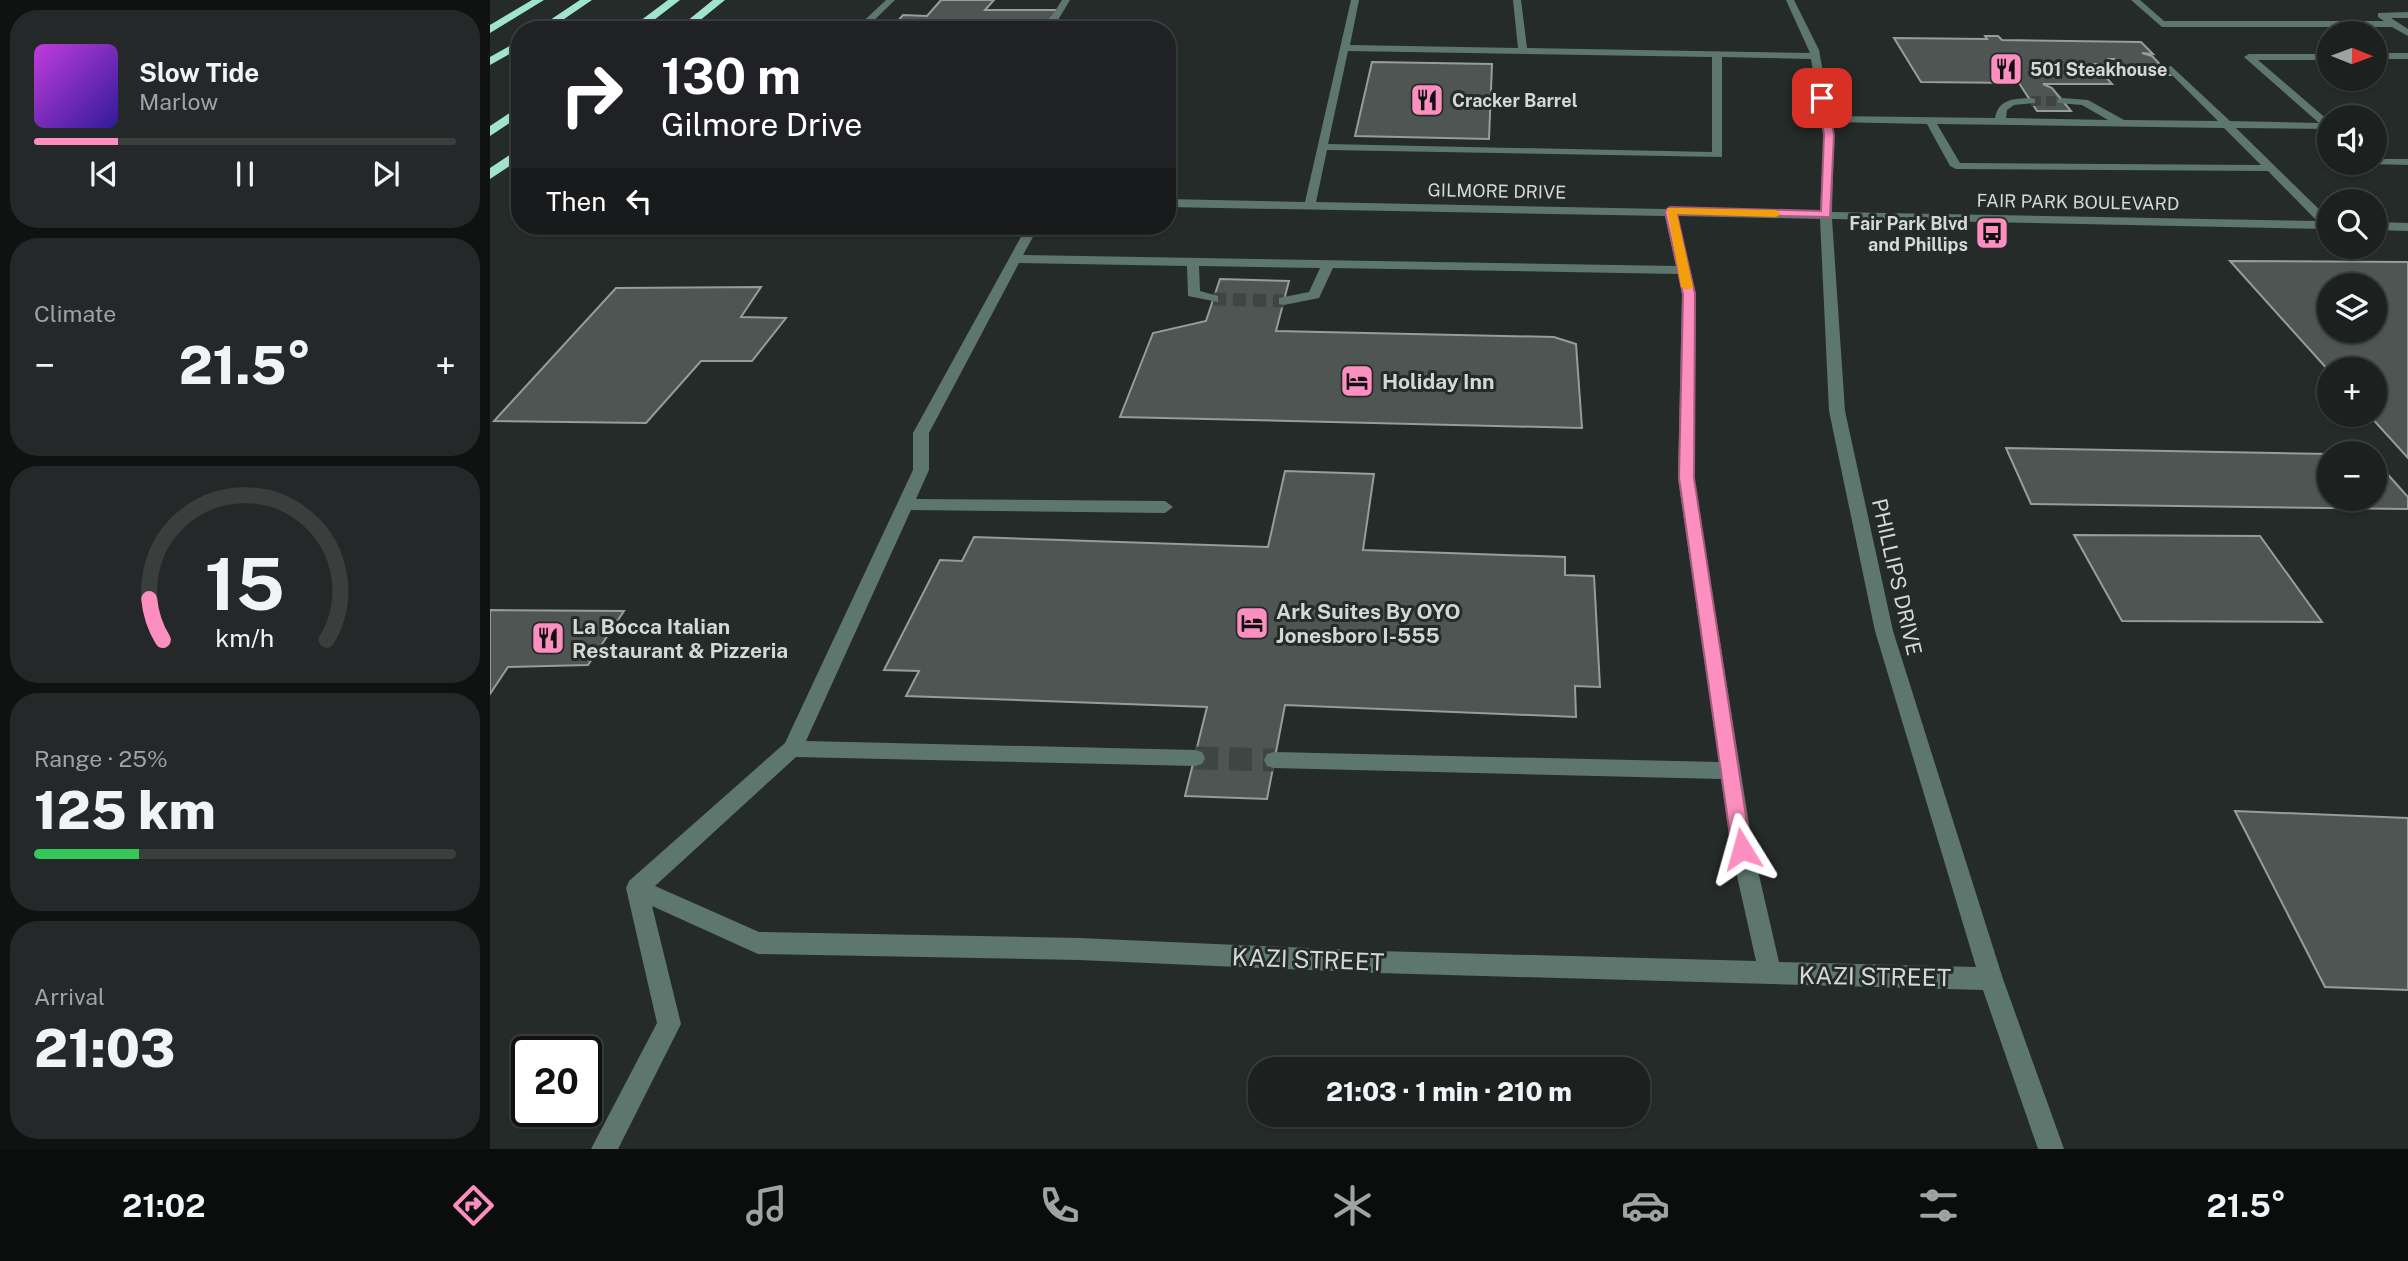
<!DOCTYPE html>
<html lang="en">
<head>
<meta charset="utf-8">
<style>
	:root { --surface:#1c201f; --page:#252828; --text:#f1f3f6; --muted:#a0a3a4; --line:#3a3e3d; --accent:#fd8ec0 }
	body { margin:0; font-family:"Public Sans",sans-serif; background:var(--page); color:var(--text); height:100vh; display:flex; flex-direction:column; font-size:26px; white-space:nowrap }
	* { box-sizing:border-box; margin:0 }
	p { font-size:23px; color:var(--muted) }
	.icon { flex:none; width:38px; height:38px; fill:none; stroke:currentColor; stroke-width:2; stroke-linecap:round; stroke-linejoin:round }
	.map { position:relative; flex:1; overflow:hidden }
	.sheet { display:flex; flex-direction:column; gap:10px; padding:10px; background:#0f1211; width:490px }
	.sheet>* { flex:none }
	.guide { position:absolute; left:21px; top:21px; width:665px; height:214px; border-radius:28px; box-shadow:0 2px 5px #0004,0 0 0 2px var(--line); background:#202124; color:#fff; overflow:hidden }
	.needle { width:46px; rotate:91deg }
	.fabs { position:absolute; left:1827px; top:21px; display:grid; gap:14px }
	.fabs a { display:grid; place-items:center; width:70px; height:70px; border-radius:50%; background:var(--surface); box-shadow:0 2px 5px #0004,0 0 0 2px var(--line); font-size:35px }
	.speed { position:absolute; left:21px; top:1036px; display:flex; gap:14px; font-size:35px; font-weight:700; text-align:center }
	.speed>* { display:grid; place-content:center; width:91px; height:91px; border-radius:50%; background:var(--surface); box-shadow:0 2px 5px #0004,0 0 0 2px var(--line); line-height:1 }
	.speed .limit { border:4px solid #111; border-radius:10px; background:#fff; color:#111 }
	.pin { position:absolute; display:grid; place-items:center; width:60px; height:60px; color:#fff; margin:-30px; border-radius:14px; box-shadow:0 4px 10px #0006 }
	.me { position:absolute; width:77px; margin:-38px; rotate:352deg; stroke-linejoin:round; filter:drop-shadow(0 0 5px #0008) }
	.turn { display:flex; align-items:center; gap:24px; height:147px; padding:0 35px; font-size:32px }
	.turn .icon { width:91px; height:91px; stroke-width:2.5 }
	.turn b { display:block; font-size:49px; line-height:60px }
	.then { display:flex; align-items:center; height:66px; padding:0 35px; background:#0003; gap:14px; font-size:26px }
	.big { font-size:52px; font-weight:800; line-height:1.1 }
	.sheet .tile { flex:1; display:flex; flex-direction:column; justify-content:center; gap:10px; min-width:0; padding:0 24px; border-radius:28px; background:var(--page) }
	.sheet .dial { align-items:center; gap:0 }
	.dial svg { height:182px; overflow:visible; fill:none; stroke:var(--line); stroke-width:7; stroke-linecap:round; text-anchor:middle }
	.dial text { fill:var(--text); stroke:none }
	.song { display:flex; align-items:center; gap:21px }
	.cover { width:84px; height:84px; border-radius:10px; background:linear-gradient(135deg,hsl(290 70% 55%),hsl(250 70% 35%)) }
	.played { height:7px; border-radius:4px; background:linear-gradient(90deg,var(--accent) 20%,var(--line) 20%) }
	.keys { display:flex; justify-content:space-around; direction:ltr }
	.heat { display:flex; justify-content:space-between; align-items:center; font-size:38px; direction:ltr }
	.charge { height:10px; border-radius:5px; background:linear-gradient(90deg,#34c759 25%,var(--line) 0) }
	.trip { position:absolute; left:758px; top:1057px; width:402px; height:70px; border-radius:28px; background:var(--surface); box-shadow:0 2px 5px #0004,0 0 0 2px var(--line); font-weight:800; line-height:70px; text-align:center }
	.tabs { display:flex; height:112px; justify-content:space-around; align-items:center; background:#0b0d0c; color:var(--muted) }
	.tabs .icon { width:49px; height:49px }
	.tabs .active { color:var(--accent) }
	.tabs b { font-size:32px; color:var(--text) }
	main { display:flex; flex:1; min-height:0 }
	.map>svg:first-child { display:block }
	.building { fill:#4e5553; stroke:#969d9a; stroke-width:2; fill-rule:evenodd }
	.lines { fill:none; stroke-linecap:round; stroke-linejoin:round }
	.minor-tunnel-far2 { stroke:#3f4543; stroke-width:10; stroke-dasharray:10 5; stroke-linecap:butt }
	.minor-tunnel-far1 { stroke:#3f4543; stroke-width:13; stroke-dasharray:13 7; stroke-linecap:butt }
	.minor-tunnel { stroke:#3f4543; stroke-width:23; stroke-dasharray:23 11; stroke-linecap:butt }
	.minor { fill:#5d776e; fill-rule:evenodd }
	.highway { fill:#a0e3ce; fill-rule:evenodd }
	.route { fill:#fd8ec0; stroke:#a45c7d; stroke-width:2 }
	.slow { fill:#f59e0b }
	.labels { text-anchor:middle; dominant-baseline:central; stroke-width:6; stroke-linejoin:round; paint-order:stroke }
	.far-poi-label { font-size:18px; font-weight:bold; fill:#d4d8d7; stroke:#252b29; text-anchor:start }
	.far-street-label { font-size:18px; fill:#d4d8d7; stroke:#252b29 }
	.poi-label { font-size:21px; font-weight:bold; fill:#d4d8d7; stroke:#252b29; text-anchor:start }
	.street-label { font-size:21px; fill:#d4d8d7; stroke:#252b29 }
	.near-street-label { font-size:24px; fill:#d4d8d7; stroke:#252b29 }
</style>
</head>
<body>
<main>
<section class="sheet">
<div class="tile">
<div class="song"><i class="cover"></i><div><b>Slow Tide</b><p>Marlow</p></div></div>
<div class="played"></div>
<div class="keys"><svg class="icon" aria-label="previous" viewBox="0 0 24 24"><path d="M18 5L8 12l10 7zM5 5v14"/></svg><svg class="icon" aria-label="pause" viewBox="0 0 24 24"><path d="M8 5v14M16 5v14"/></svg><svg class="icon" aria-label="next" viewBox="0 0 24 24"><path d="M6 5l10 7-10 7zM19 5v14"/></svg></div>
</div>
<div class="tile"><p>Climate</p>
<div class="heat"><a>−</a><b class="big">21.5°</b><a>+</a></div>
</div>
<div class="tile dial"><svg viewBox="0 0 100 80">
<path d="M14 69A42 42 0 1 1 86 69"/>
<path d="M14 69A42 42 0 0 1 8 51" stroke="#fd8ec0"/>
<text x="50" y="56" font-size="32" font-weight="700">15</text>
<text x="50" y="72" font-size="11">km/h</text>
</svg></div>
<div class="tile"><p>Range · 25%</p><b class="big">125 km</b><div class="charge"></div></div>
<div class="tile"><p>Arrival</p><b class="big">21:03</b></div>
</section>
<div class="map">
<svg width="1918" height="1149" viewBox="0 0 1918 1149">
	<rect width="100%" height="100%" fill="#252b29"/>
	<path class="building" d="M451 0H504L495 10H567L553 30H400L413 15 437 16Z
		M1495 36H1508L1512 40 1651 42 1663 54 1652 53 1662 56 1680 75H1639L1624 59H1619L1622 64H1604L1622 84H1553L1562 88 1581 111H1547L1529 83 1431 82 1404 38 1497 39Z
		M882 62 1002 64 999 139 865 136Z
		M1740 261 1918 262V458L1879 415H1885V369L1839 371ZM1839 285H1885V331H1839Z
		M730 279 799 281 786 331 1064 337 1086 344 1092 428 630 417 663 333 716 321Z
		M271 287 251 317 296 318 262 361H211L156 423 4 421 126 288Z
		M1516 448 1839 454V499H1885V460L1918 497V509L1541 504Z
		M795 471 884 474 873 550 1075 557V575L1104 576 1110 687 1085 686 1086 717 795 705 777 799 695 796 717 707 416 696 429 671 394 670 450 560 472 561 484 537 778 547Z
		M1584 535 1770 536 1832 622 1632 621Z
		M0 610 134 611 98 665 18 667 0 694Z
		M1745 811 1918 818V990L1835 987Z"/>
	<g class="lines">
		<path class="minor-tunnel-far2" d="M1541 101H1572"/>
		<path class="minor-tunnel-far1" d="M723 299 794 301"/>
		<path class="minor-tunnel" d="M705 758 784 760"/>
		<path class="minor" d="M396 0H405L374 30H364Z
			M572 0H580L562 30H553Z
			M861 0H869L860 45 1028 48 1023 0H1031L1037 48 1320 53 1296 0H1304L1329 50 1341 116 1505 118C1509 98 1524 99 1541 98L1545 99V103L1524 105 1517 110 1516 118 1618 120 1592 105 1568 103V99L1572 98 1598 100 1634 120 1728 121 1678 71V67L1681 66 1740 121 1829 123 1754 57 1759 54H1839V60H1768L1839 121V129L1746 128 1839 219V229L1342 219 1355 411 1403 631 1513 979 1574 1149H1548L1493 990 888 973 589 960 268 954 162 906 191 1024 128 1149H101L167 1023 136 888 139 881 295 743 423 470V433L537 226H549L533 255 1186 266 1175 216 677 207V199L815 202ZM858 51 1222 57V152L838 144ZM1232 57 1321 59 1334 135 1330 212 826 202 837 150 1232 157ZM1342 122 1437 124 1460 166 1466 169 1778 171 1827 221 1342 212 1344 135ZM1447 124 1734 128 1771 165 1470 163ZM1187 216 1330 219 1339 411 1385 631 1486 967 1289 962 1263 849 1204 478 1206 294ZM529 263 697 266 698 296 728 302V296L710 291 709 266 830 268 819 292 789 298V304L794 305 829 298 843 268 1188 274 1192 294 1188 478 1229 762 784 752 777 754 774 760 777 766 784 768 1231 779 1241 849 1266 961 888 951 589 938 269 932 165 886 306 757 705 766 712 764 715 758 712 752 705 750 316 741 421 510 675 513 683 507 675 501 426 499 439 470V433Z
			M1641 0H1650L1674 21H1894L1888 17V13L1918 12V18H1901L1918 29V36L1902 27H1672Z
			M1885 53H1918V59H1885Z
			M1885 159H1918V165L1881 164Z
			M1885 222 1918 223V231L1885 230Z"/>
		<path class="highway" d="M42 0H54L0 33V25Z
			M90 0H102L58 30H45Z
			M178 0H190L151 30H138Z
			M223 0H235L198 30H186Z
			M30 40V48L0 65V57Z
			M30 106V116L0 136V126Z
			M30 148V159L0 179V168Z"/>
	</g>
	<path class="route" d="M1332 95 1337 98 1344 135 1340 217 1187 214 1205 294 1204 478 1261 849 1259 855 1252 858 1245 855 1242 849 1189 478 1193 294 1175 211 1180 207 1331 211 1334 135 1328 98Z"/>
	<path class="slow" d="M1177 208 1286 210 1291 214 1286 217 1187 214 1203 287 1197 290 1191 287Z"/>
	<defs>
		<symbol id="restaurant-square" viewBox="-11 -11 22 22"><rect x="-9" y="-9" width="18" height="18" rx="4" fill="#fd8ec0" stroke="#252b29"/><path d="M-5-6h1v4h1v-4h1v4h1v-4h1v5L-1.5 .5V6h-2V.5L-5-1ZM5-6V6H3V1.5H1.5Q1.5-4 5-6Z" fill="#111"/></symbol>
		<symbol id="bus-square" viewBox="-11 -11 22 22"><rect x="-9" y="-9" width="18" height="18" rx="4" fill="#fd8ec0" stroke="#252b29"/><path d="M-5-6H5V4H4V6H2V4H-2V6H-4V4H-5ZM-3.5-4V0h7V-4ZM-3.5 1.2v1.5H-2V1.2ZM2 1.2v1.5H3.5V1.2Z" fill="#111"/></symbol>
		<symbol id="hotel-square" viewBox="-11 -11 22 22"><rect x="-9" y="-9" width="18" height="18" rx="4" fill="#fd8ec0" stroke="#252b29"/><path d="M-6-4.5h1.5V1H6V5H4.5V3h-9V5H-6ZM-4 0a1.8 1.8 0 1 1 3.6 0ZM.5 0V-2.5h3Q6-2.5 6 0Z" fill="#111"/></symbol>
	</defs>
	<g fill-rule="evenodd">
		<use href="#restaurant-square" x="1497" y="50" width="38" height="38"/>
		<use href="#restaurant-square" x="918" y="81" width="38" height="38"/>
		<use href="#bus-square" x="1483" y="214" width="38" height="38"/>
		<use href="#hotel-square" x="848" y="362" width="38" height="38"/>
		<use href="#hotel-square" x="743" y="604" width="38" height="38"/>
		<use href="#restaurant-square" x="39" y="619" width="38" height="38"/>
	</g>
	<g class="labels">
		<g class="far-poi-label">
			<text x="1540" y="69">501 Steakhouse</text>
			<text x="962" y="100">Cracker Barrel</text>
			<text x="1478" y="223" text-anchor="end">Fair Park Blvd<tspan x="1478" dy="21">and Phillips</tspan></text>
		</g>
		<g class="far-street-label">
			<text transform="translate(1007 191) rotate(1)">GILMORE DRIVE</text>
			<text transform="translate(1588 202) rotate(1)">FAIR PARK BOULEVARD</text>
		</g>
		<g class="poi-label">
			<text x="892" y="381">Holiday Inn</text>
			<text x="786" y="611">Ark Suites By OYO<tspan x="786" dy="24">Jonesboro I-555</tspan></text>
			<text x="82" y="626">La Bocca Italian<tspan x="82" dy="24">Restaurant &amp; Pizzeria</tspan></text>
		</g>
		<g class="street-label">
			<text transform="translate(1407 577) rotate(77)">PHILLIPS DRIVE</text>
		</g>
		<g class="near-street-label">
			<text transform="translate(818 959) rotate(2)">KAZI STREET</text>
			<text transform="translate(1385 976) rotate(1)">KAZI STREET</text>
		</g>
	</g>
</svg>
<div class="fabs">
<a><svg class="needle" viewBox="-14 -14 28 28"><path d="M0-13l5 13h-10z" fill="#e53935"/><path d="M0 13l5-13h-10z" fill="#a0a3a4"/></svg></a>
<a><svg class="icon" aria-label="sound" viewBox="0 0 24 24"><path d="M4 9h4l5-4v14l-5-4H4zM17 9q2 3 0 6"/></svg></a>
<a><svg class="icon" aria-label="search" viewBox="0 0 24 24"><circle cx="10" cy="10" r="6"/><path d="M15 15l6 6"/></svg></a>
<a><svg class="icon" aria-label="layers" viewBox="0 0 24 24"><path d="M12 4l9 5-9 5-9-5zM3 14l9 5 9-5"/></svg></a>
<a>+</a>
<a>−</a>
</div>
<div class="speed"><div class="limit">20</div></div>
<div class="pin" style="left:1332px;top:98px;background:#d93025"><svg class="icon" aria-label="arrive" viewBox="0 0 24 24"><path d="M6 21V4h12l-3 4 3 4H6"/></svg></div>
<svg class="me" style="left:1252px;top:849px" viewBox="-20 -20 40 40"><path d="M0-17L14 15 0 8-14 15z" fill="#fd8ec0" stroke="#fff" stroke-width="4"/></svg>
<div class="trip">21:03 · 1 min · 210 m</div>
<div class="guide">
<div class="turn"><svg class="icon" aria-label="right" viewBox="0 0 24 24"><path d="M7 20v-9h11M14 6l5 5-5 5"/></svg><div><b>130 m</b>Gilmore Drive</div></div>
<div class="then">Then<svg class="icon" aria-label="left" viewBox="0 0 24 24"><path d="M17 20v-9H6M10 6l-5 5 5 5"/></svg></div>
</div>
</div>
</main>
<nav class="tabs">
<b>21:02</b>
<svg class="icon active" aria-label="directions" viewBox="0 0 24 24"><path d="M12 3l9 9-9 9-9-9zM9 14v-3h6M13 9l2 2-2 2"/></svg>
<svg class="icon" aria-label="music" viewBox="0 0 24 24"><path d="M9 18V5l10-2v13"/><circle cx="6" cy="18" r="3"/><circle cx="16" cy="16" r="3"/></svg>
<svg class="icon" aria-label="phone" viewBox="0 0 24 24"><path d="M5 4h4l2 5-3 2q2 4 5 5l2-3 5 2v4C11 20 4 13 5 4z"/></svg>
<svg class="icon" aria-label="climate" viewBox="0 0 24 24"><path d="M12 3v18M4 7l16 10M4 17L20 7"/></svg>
<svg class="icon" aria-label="car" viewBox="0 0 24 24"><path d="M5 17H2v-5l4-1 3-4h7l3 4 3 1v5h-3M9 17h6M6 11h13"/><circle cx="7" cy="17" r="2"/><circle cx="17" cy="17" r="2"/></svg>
<svg class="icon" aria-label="filters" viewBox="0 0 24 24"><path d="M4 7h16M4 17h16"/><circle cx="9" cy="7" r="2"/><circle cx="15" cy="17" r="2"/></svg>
<b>21.5°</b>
</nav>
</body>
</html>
